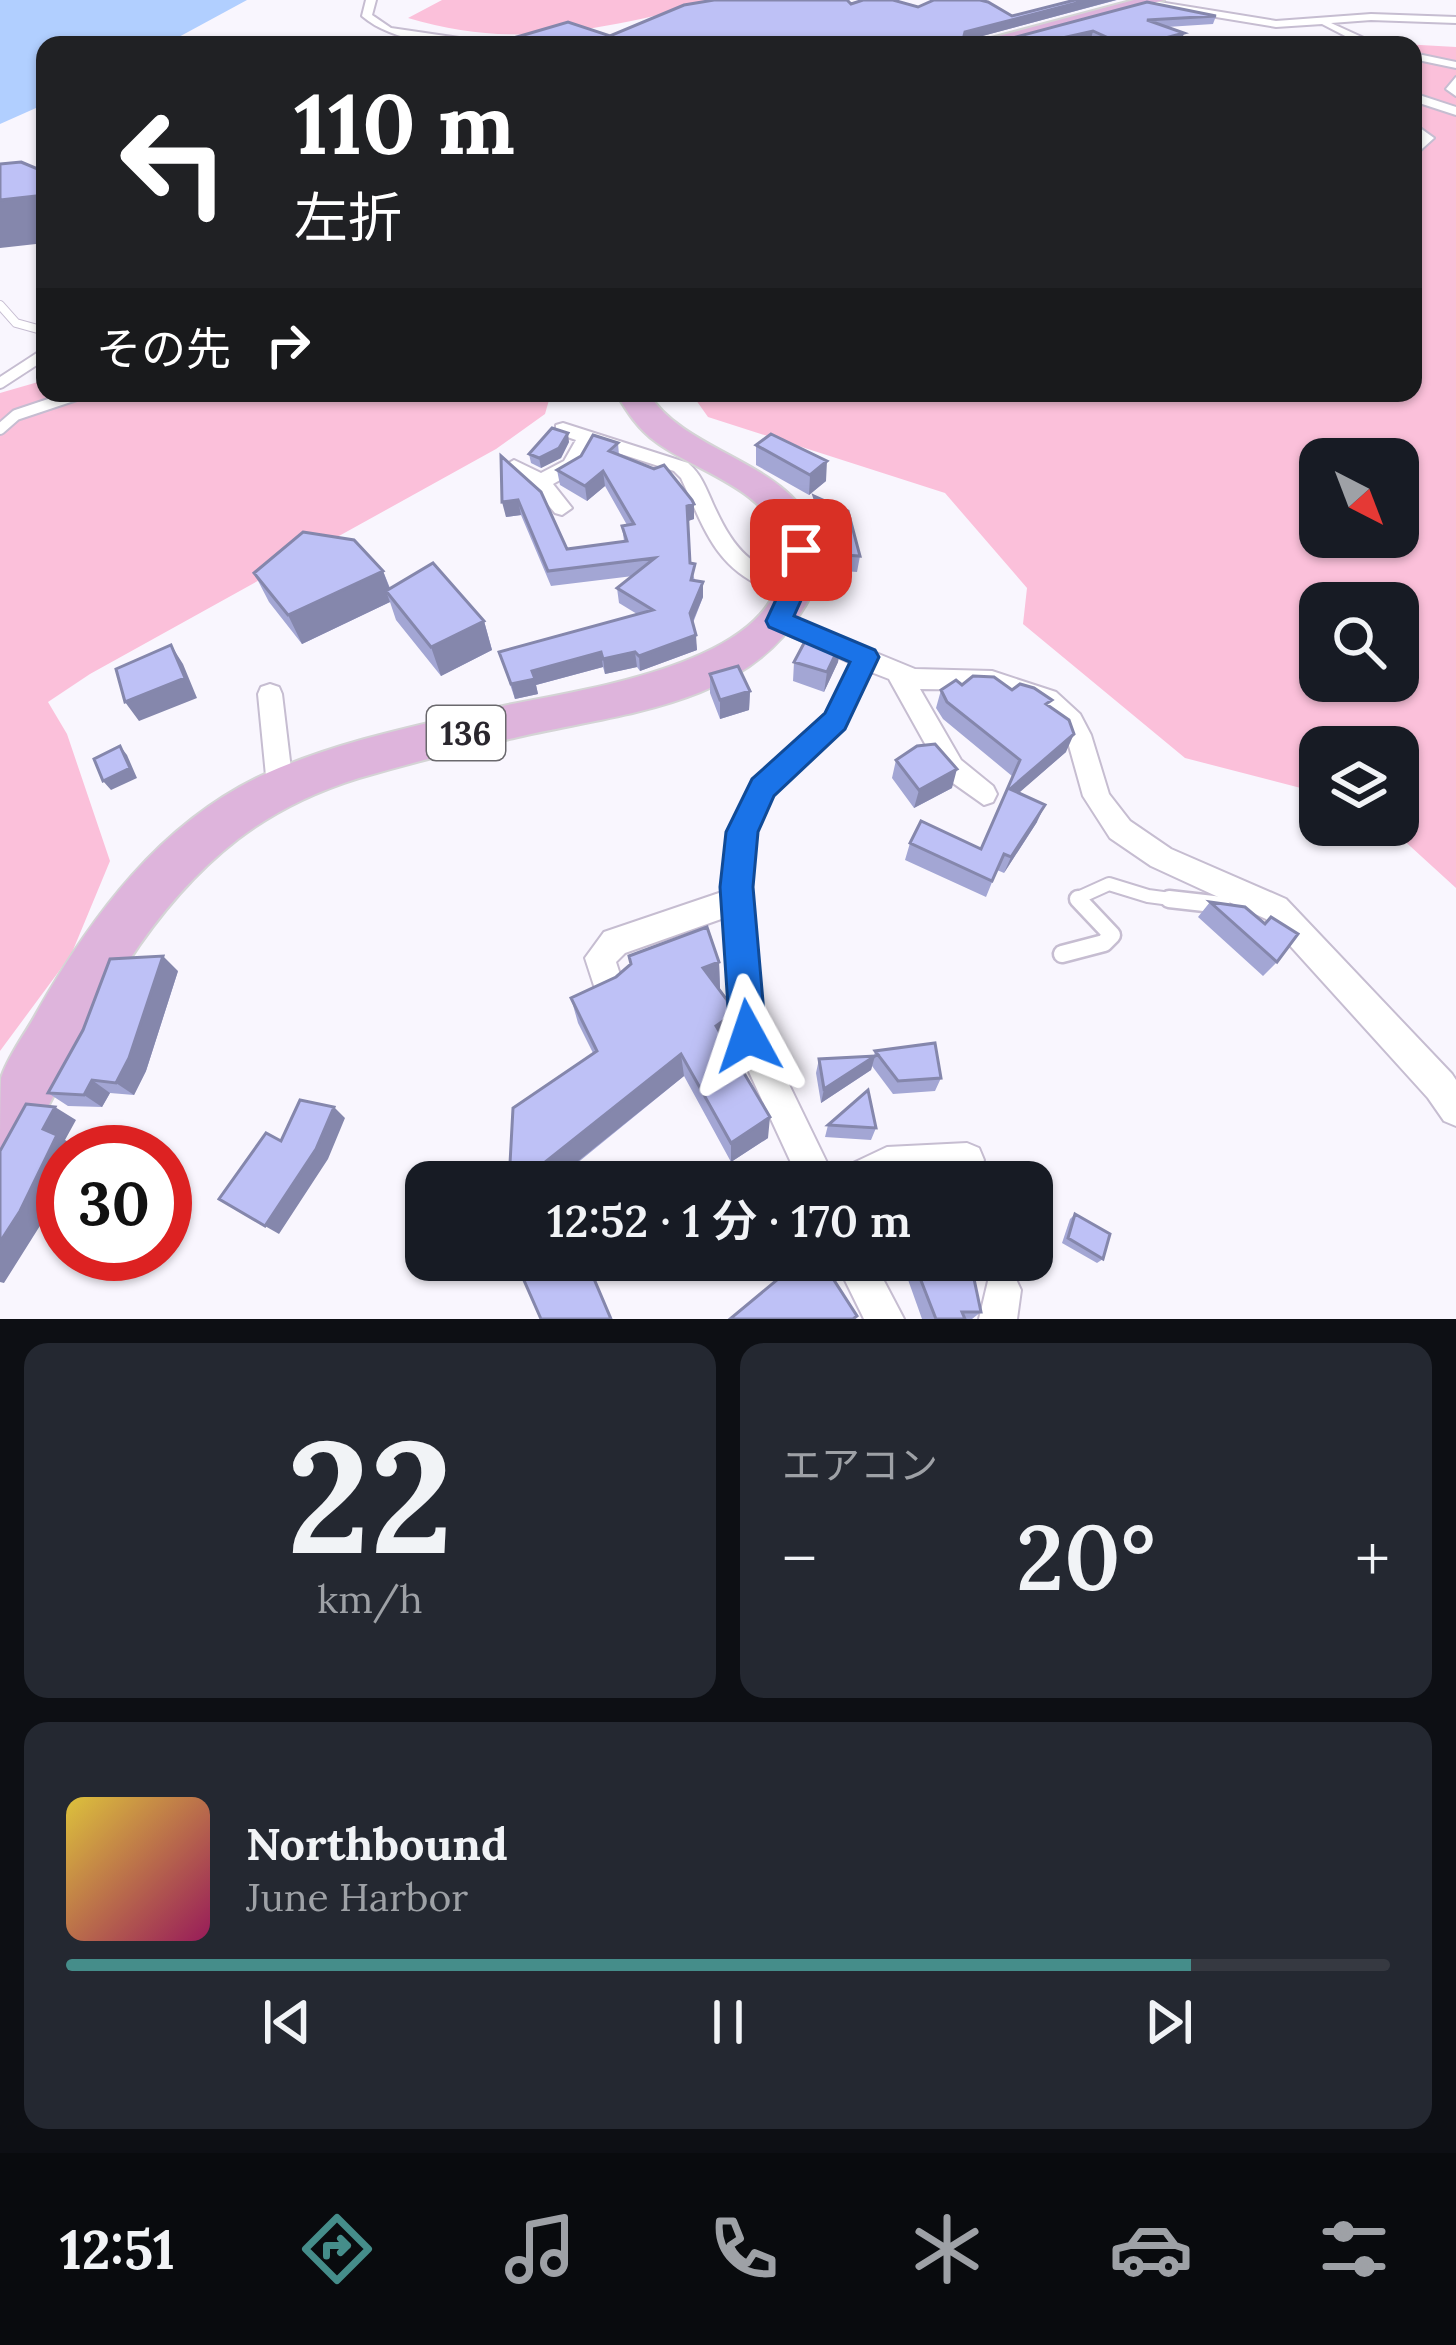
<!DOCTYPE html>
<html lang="ja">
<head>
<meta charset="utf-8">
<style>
	:root { --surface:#171b24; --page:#242831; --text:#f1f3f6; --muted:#9ea1a6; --line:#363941; --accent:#458d8a }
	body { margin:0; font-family:Lora,"Noto Sans JP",serif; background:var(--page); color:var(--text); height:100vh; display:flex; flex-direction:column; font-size:45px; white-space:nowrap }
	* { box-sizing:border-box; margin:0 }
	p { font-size:39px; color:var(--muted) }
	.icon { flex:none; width:66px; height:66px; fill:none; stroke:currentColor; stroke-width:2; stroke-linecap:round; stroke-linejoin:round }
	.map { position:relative; height:1319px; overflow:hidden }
	.drawer { display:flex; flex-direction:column; gap:24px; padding:24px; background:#0d0f14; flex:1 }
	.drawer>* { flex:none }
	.banner { position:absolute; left:36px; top:36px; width:1386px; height:366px; border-radius:24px; box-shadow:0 3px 9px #0004; background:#202124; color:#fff; overflow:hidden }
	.needle { width:78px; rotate:138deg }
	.controls { position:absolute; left:1299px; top:438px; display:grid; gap:24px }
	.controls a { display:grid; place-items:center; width:120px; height:120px; border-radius:24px; background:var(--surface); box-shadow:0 3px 9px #0004; font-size:60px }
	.speed { position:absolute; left:36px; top:1125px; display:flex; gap:24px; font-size:60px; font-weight:700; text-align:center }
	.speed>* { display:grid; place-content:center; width:156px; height:156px; border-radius:50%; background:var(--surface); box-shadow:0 3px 9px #0004; line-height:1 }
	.speed .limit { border:18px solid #d22; background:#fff; color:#111 }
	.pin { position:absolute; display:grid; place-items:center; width:102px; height:102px; color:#fff; margin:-51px; border-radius:24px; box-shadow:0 6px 18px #0006 }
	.me { position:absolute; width:132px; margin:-66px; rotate:355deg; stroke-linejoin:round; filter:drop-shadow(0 0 9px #0008) }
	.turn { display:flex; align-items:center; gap:42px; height:252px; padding:0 60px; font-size:54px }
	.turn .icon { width:156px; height:156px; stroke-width:2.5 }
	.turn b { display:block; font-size:84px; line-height:102px }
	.then { display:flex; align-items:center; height:114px; padding:0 60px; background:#0003; gap:24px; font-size:45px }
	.big { font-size:90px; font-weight:600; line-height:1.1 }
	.drawer .card { flex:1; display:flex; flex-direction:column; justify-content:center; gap:18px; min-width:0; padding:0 42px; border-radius:24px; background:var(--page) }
	.drawer .dial { align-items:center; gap:0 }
	.dial b { font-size:156px; line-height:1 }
	.song { display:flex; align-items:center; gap:36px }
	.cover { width:144px; height:144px; border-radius:18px; background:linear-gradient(135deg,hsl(50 70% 55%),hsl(330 70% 35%)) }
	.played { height:12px; border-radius:6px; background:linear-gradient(90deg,var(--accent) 85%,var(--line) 85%) }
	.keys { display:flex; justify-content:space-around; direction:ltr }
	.heat { display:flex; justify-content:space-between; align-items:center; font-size:66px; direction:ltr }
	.drawer .tiles { flex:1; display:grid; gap:24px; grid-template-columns:1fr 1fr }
	.card:last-child { grid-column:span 2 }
	.trip { position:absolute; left:405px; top:1161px; width:648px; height:120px; border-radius:24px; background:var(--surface); box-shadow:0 3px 9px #0004; font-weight:600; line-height:120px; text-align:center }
	.dock { display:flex; height:192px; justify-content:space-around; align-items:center; background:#090b0e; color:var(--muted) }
	.dock .icon { width:84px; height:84px }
	.dock .selected { color:var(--accent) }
	.dock b { font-size:54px; color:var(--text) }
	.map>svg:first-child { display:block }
	.green { fill:#fbc0da; fill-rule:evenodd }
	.water { fill:#b1cfff }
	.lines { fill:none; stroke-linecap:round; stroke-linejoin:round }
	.service-far3-casing { stroke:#c6bdd1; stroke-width:10 }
	.service-far2-casing { stroke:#c6bdd1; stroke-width:14 }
	.service-far1-casing { stroke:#c6bdd1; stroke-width:16 }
	.service-casing { stroke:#c6bdd1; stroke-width:21 }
	.minor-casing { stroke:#c6bdd1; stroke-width:4 }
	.trunk-casing { stroke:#d4d4d5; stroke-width:4 }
	.service-far3 { stroke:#fff; stroke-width:8 }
	.service-far2 { stroke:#fff; stroke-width:10 }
	.service-far1 { stroke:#fff; stroke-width:12 }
	.service { stroke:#fff; stroke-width:16 }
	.minor { fill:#fff; fill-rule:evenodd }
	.trunk { fill:#deb4dc; fill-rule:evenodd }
	.wall { fill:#a3a6d4 }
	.shaded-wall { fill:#8587ac }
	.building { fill:#bec1f6; stroke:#8587ac; stroke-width:3 }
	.route { fill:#1a73e8; stroke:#114b97; stroke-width:3 }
	.labels { text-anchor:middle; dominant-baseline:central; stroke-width:9; stroke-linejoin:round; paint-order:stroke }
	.shield { fill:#fff; stroke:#6a686d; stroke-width:3 }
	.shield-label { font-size:33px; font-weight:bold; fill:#2a272e }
</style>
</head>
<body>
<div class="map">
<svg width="1456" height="1319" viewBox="0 0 1456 1319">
	<rect width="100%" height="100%" fill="#f9f6fe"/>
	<path class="green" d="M442 0H725C611 25 524 53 408 18Z
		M1385 43 1456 47V888L1387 825H1398V747H1320V793L1185 758 1023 624 1027 588 945 493 708 417 691 393H1413V45H1380ZM1320 459H1398V537H1320ZM1320 603H1398V681H1320Z
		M45 380V393H551L545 414 496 449 90 674 48 702 67 734 110 861 71 955 0 1051V393Z"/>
	<path class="water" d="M0 0H247L164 45H45V104L0 124Z"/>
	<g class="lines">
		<defs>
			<path id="service-far3" d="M0 305 16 323 45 331"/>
			<path id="service-far2" d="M0 383 43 355
				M0 429 16 415 82 393"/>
			<path id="service-far1" d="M1081 902 1078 898 1109 884 1148 896 1193 902"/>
			<path id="service" d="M1169 899 1222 905
				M1062 954 1104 943 1112 935 1078 899"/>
			<path id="minor" d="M366 0H376L372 15 391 28 507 45C461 45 398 47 362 16Z
				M1147 0 1276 21 1371 14 1456 17V23L1371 20 1331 23 1366 39 1361 45H1349L1353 40 1322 24 1276 27 1143 5Z
				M1413 53 1456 62V68L1413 59Z
				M1456 77V96L1446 89Z
				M1413 93 1456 107V115L1413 101Z
				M1413 123 1434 138 1413 157V146L1420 138 1413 133Z
				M563 423 688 463C701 474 706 488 713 504 736 554 750 565 802 585L805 591 802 597C789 600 778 594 766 588 714 567 703 525 681 478L674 471 593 445 579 469 553 484 572 508 562 515 555 513 533 487 504 466 514 460 541 473 564 461 576 440 556 433V425Z
				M779 613 915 669 992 671 1056 692 1080 714 1091 735 1109 794 1130 821 1171 849 1286 899 1452 1074 1456 1080V1126L1444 1121 1428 1098 1266 919 1151 866 1110 838 1083 796 1066 735 1052 716 1029 701 992 690 920 689 961 760 993 786 997 794 993 802 984 805 943 776 889 679 871 672 844 727 773 795 756 833 750 887 764 1033 832 1173 887 1147 967 1143 979 1148 984 1160 979 1172 967 1177 800 1182 732 1035 724 918 625 953 616 962 624 987 620 998 609 1002 598 998 585 958 604 932 722 892 728 833 754 780 826 713 851 663 771 627 767 621Z
				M270 684 279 687 282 694 293 786 289 794 280 797 271 794 267 786 258 694 261 687Z
				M835 1260H873L904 1319H864Z
				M1002 1271 1015 1277 1021 1290 1017 1319H979L989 1277Z"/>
			<path id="trunk" d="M1134 0H1164L998 45H965Z
				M616 393H648C689 458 802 462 819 546 824 572 814 593 800 614 741 707 616 714 518 737 465 749 411 763 359 778 317 791 273 812 238 839 133 920 80 1046 21 1160L0 1169C0 1142 0 1103 1 1078 8 1056 25 1034 36 1014 91 916 161 822 265 774 334 743 410 727 484 710 562 691 807 668 780 542 769 489 694 471 656 442 638 429 627 412 616 393Z"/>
		</defs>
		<use href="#service-far3" class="service-far3-casing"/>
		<use href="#service-far2" class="service-far2-casing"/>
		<use href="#service-far1" class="service-far1-casing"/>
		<use href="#service" class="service-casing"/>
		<use href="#minor" class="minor-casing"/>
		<use href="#trunk" class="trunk-casing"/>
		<use href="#service-far3" class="service-far3"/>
		<use href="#service-far2" class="service-far2"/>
		<use href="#service-far1" class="service-far1"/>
		<use href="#service" class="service"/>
		<use href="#minor" class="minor"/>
		<use href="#trunk" class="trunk"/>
	</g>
	<path class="wall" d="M1075 0H1117L967 40 1001 41 1147 2 1216 16 1213 24 1167 27 1184 33 1181 42 1172 45H1103L1091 39 1067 45H518L517 37 610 36 851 4 918 7 1012 16Z
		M569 442 561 458 541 468 531 463 529 454Z
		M618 443 619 455 694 519 688 521 690 563 695 581 703 582V597L693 623 697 650 640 671 637 667 605 674 603 667 536 685 538 694 515 699 499 652 637 614 619 603 617 588 633 576 551 586 521 515 506 517 501 456 567 549 624 541 622 526 627 525 605 486 587 501 560 485 557 470Z
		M756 445 826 481 809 495 756 465Z
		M814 496 860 556 857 572 843 571 842 581H822L823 545 813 512Z
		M383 571 390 588 484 621 492 650 441 676 396 620 390 602 302 644 269 602 254 573Z
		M841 643 838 662 824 692 793 681 794 662Z
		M710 674 750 691 749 710 720 719 710 693Z
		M962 685 1012 690 1050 706 1066 752 1018 793 1037 822 1004 873 997 870 986 897 905 860 910 843 981 849 1012 776 943 719 936 708 941 690Z
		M896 760 952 788 914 808 892 778Z
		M1210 902 1265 924 1277 962 1263 976 1198 917Z
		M629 956 719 962 720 988H718L730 1016V1040L726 1043 768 1138 731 1162 684 1076 554 1182H509L593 1053 578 1023 571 998 616 977 630 965Z
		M178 971 146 1071 134 1095 110 1093 102 1107 68 1106 48 1093Z
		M875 1051 941 1078 935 1091 893 1094 872 1066 871 1070 821 1103 816 1073 819 1059 874 1056Z
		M828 1125 876 1128 871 1140 825 1137Z
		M1075 1214 1103 1259 1097 1263 1062 1243 1070 1219Z
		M901 1260H970L981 1312 972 1319H922Z"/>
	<path class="shaded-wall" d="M1088 0H1116L964 41 965 32Z
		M1093 31 1091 39 1067 45H1031Z
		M1184 33 1181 42 1169 45 1158 40Z
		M45 195V243L0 248V200Z
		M568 433 569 442 561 458 541 468 539 458Z
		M827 461 826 481 809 495 810 475Z
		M603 471 605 486 587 501 585 486Z
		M518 500 521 515 506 517 502 502Z
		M694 504V519L688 521 687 506Z
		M383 571 394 600 386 591 390 602 302 644 288 615Z
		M703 582V597L690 628V613Z
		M484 621 492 650 441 676 431 647Z
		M696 635 697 650 640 671 639 656Z
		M841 643 838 662 824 692 827 672Z
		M171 645 183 664 197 698 139 721 125 702Z
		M601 652 603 667 536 685 538 694 515 699 511 684 532 671Z
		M635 652 637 667 605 674 603 659Z
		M750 691 749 710 720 719V700Z
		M1074 734 1066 752 1004 806 1010 789Z
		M120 746 127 755 137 778 111 790 103 781Z
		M957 769 952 788 914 808 919 790Z
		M1045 805 1037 822 1004 873 1011 857Z
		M163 956 178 971 146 1071 134 1095 116 1083Z
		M719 962 720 988 704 994 703 968Z
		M730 1016V1040L717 1050 716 1026Z
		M681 1054 684 1076 552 1182 544 1163Z
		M875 1056 871 1070 821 1103 824 1089Z
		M92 1080 110 1093 102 1107 84 1095Z
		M55 1107 76 1120 65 1140 78 1147 76 1152H63V1180L43 1221 4 1283 0 1282V1242L43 1129Z
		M334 1107 345 1118 328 1159 279 1234 265 1226Z
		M770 1117 768 1138 731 1162V1143Z"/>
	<path class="building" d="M714 0H847L851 4 863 0H893L918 7 934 0H980L988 2 1012 16 1075 0H1088L965 32 963 40 1001 41 1147 2 1216 16 1147 20 1184 33 1158 40 1172 45H1124L1093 31 1031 45H728L731 41 714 45H527L517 37 568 22 610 36 684 5Z
		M435 40 515 44V45H433Z
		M21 162 45 172V195L0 200V164Z
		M552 428 568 433 559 448 539 458 529 454Z
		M771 434 827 461 810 475 756 445Z
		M593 435 618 443 609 451 654 469 664 465 692 500 694 504 687 506 690 563 695 564 691 580 703 582 690 613 696 635 639 656 635 652 603 659 601 652 532 671 535 679 511 684 499 652 653 610 617 588 655 558 548 571 518 500 502 502 501 456 541 492 567 549 627 541 622 526 634 524 603 471 585 486 557 470 581 456Z
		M814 496 848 511 860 556 844 555V565L823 564 825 529Z
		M303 532 354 540 383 571 288 615 254 573Z
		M433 563 484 621 431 647 386 591Z
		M811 630 841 643 827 672 794 662Z
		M171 645 185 678 125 702 116 669Z
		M738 666 750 691 720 700 710 674Z
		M973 676 994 677 1012 690 1020 684 1034 688 1052 700 1046 704 1069 720 1074 734 1010 789 1045 805 1011 857 1004 854 992 881 910 843 921 821 981 849 1020 760 947 702 941 690 956 680 962 685Z
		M935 744 957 769 919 790 896 760 917 746Z
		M120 746 130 768 103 781 94 759Z
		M1210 902 1245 907 1265 924 1271 917 1298 934 1277 962Z
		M707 927 719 962 703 968 727 1000 730 1016 716 1026 770 1117 731 1143 681 1054 544 1163 552 1182H509L513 1108 597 1051 571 998 616 977 631 964 629 956Z
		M163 956 129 1058 116 1083 92 1080 84 1095 48 1093 83 1030 110 959Z
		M935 1043 941 1078 898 1081 875 1051Z
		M875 1056 824 1089 819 1059Z
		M868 1090 876 1128 828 1125Z
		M300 1100 334 1107 316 1149 265 1226 219 1199 266 1133 281 1141Z
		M26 1104 55 1107 43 1129 57 1135 20 1211 0 1242V1151Z
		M782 1166 793 1182H764Z
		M1075 1214 1110 1234 1103 1259 1068 1238Z
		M515 1260H586L611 1319H541Z
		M801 1260H821L857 1316 853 1319H730Z
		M913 1260H970L981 1312H962L965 1319H936Z"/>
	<path class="route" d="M801 541 813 550 812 576 794 616 875 650 879 657 845 729 774 796 758 832 753 887 766 1036 761 1048 748 1054 735 1048 730 1036 720 887 726 832 752 779 825 713 850 662 769 627 766 621 787 576 789 550Z"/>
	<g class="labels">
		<rect class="shield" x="427" y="706" width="78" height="54" rx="9"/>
		<g class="shield-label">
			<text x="466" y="733">136</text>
		</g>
	</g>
</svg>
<div class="controls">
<a><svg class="needle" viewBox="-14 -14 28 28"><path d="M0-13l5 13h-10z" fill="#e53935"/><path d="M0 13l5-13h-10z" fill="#9ea1a6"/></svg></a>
<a><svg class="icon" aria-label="search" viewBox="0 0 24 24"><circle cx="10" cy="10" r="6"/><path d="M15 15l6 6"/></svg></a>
<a><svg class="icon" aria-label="layers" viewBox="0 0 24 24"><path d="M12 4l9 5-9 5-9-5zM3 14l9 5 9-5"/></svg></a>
</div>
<div class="speed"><div class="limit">30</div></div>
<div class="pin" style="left:801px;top:550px;background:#d93025"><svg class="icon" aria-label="arrive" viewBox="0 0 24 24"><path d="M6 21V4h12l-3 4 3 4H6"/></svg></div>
<svg class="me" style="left:748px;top:1036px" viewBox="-20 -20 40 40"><path d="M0-17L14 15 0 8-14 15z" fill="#1a73e8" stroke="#fff" stroke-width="4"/></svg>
<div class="trip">12:52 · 1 分 · 170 m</div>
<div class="banner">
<div class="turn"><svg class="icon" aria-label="left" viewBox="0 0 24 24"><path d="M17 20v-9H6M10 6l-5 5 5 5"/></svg><div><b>110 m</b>左折</div></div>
<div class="then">その先<svg class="icon" aria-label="right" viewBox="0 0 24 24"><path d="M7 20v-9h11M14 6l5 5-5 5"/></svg></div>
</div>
</div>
<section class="drawer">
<div class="tiles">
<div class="card dial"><b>22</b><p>km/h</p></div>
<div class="card"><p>エアコン</p>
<div class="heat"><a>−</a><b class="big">20°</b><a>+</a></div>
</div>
<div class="card">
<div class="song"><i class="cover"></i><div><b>Northbound</b><p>June Harbor</p></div></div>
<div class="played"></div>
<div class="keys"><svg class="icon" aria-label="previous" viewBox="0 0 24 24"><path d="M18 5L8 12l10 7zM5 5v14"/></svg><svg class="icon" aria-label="pause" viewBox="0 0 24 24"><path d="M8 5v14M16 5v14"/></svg><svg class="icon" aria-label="next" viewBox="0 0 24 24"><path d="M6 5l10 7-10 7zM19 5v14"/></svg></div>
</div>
</div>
</section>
<nav class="dock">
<b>12:51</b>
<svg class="icon selected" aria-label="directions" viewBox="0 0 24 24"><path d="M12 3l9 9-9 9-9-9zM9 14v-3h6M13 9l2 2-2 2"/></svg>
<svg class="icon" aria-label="music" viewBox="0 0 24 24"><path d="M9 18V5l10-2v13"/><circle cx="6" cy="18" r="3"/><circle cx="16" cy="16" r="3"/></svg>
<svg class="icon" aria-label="phone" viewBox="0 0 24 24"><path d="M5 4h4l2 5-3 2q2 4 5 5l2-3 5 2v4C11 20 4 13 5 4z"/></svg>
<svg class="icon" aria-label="climate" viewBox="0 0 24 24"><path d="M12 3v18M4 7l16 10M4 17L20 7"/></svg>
<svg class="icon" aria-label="car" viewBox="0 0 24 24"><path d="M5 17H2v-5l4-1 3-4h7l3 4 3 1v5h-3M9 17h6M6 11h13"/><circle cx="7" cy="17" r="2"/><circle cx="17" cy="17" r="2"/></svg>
<svg class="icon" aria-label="filters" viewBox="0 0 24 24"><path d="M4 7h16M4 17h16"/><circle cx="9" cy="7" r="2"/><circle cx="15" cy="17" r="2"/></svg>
</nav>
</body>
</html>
